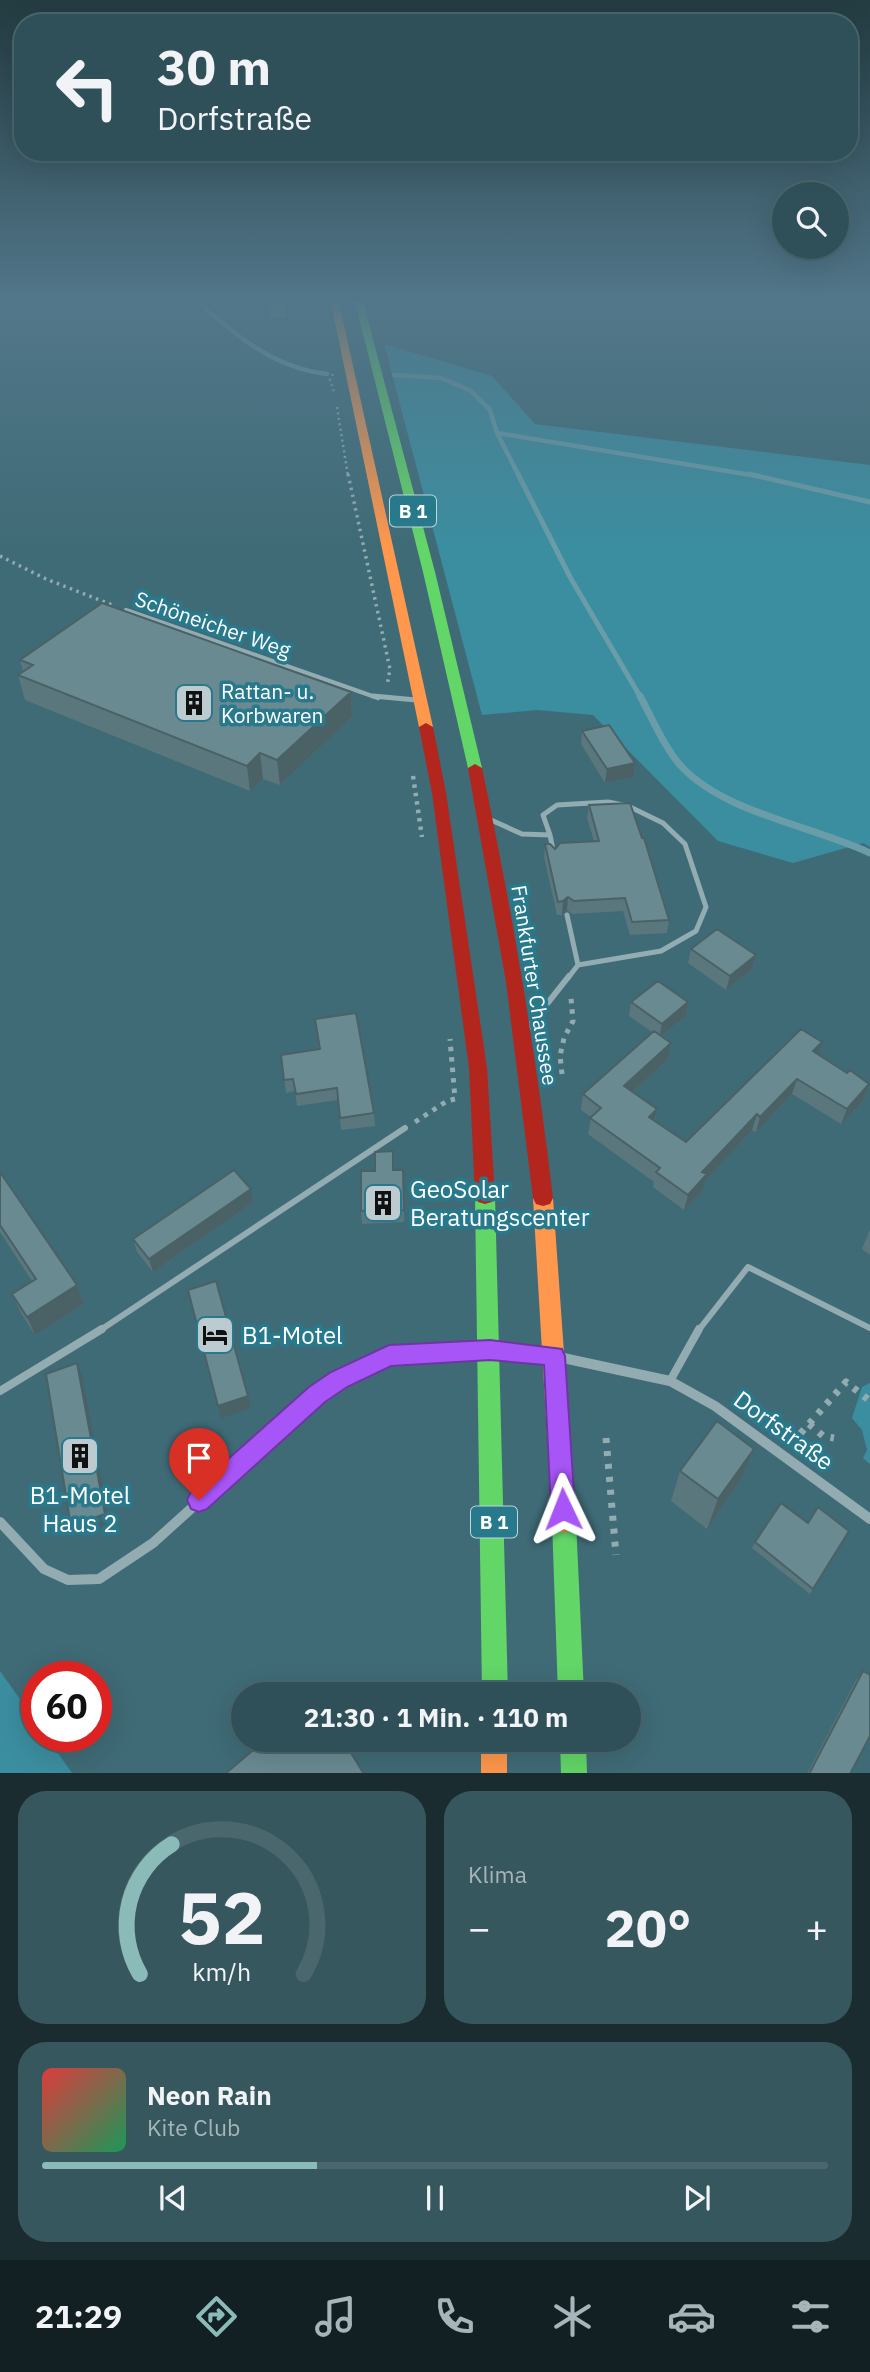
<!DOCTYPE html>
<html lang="de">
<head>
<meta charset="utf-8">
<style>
	:root { --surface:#2f5058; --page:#37575e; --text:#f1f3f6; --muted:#a7b5ba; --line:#4a676e; --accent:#8bbbb9 }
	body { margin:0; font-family:"IBM Plex Sans",sans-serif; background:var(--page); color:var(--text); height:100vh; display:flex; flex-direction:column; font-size:26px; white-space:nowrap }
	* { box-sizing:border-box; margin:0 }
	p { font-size:23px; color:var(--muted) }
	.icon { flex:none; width:38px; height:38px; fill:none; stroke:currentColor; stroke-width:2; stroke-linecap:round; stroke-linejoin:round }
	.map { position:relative; height:1773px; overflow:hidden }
	.sheet { display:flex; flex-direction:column; gap:18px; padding:18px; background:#1a2c30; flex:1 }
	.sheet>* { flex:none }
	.guide { position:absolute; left:14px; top:14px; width:844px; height:147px; border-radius:28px; box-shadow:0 7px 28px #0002,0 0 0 2px var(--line); background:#2f5058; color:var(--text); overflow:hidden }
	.fabs { position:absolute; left:772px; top:182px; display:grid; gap:14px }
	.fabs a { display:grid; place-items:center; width:77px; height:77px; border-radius:50%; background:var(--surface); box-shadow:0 7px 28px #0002,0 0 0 2px var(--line); font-size:35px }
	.speed { position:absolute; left:21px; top:1661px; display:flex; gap:14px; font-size:35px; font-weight:700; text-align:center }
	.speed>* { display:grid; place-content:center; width:91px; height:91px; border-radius:50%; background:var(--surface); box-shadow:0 7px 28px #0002,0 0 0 2px var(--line); line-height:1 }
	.speed .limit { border:10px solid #d22; background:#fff; color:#111 }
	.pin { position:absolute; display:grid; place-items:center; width:60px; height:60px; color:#fff; margin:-72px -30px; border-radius:50% 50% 50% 0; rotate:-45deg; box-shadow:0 0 7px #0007 }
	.pin .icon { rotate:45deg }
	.me { position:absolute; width:77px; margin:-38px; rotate:358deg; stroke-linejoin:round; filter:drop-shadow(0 0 5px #0008) }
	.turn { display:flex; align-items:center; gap:24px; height:147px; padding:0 28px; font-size:32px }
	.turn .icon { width:91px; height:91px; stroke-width:2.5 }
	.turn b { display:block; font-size:49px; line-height:60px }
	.big { font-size:52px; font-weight:700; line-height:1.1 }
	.sheet .card { flex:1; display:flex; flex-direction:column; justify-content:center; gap:10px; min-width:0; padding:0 24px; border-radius:28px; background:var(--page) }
	.sheet .dial { align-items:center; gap:0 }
	.dial svg { height:182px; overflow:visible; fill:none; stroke:var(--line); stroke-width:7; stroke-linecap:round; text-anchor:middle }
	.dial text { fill:var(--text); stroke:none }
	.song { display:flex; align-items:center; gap:21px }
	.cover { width:84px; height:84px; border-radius:10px; background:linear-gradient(135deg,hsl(0 70% 55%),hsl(150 70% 35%)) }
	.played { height:7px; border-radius:4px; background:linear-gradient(90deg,var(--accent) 35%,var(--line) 35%) }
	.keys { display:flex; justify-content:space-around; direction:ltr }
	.heat { display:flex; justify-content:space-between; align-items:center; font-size:38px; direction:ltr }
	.sheet .tiles { flex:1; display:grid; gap:18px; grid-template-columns:1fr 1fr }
	.card:last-child { grid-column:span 2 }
	.trip { position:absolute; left:231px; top:1682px; width:410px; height:70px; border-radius:35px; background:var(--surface); box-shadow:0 7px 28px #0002,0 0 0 2px var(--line); font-weight:700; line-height:70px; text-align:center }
	.tab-bar { display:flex; height:112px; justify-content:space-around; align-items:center; background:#132023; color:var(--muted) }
	.tab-bar .icon { width:49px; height:49px }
	.tab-bar .active { color:var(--accent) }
	.tab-bar b { font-size:32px; color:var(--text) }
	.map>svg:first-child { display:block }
	.green { fill:#3b8ea0 }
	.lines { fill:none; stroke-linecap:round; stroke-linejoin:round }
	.stream-far2 { stroke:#6a9da8; stroke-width:4.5 }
	.stream-far1 { stroke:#6a9da8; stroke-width:5 }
	.stream { stroke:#6a9da8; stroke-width:7 }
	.path-far4 { stroke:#93acb2; stroke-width:2.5; stroke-dasharray:2 3.5; stroke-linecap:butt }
	.path-far3 { stroke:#93acb2; stroke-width:3.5; stroke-dasharray:2.5 4.5; stroke-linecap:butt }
	.path-far2 { stroke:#93acb2; stroke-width:4.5; stroke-dasharray:3.5 5; stroke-linecap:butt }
	.path-far1 { stroke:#93acb2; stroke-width:5; stroke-dasharray:4.5 6; stroke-linecap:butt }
	.path { stroke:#93acb2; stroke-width:7; stroke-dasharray:5 8; stroke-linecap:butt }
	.lane-far3 { stroke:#93acb2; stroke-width:4.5 }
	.lane-far2 { stroke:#93acb2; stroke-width:5 }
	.lane-far1 { stroke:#93acb2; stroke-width:6 }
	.lane { stroke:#93acb2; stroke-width:8 }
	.street { stroke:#93acb2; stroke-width:10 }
	.fast { fill:#63d668; fill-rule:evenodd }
	.slow { fill:#ff974d; fill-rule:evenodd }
	.jam { fill:#b3261e; fill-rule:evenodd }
	.wall { fill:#5b777e }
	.shaded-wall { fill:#4a6166 }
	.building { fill:#6a8a92; stroke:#4a6166; stroke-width:2 }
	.route { fill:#a855f7; stroke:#6d37a1; stroke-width:2 }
	.labels { text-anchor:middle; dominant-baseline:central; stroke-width:7; stroke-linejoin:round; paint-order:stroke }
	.shield { fill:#28798c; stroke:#bed7dc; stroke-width:2 }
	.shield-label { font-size:19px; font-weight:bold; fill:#fff }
	.street-label { font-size:21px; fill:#fff; stroke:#28798c }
	.poi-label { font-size:21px; fill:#fff; stroke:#28798c; text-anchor:start }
	.near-poi-label { font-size:24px; fill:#fff; stroke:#28798c; text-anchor:start }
	.near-street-label { font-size:24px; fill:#fff; stroke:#28798c }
</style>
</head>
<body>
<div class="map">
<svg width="870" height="1774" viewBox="0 0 870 1774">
	<rect width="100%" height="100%" fill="#3f6b76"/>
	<path class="green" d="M384 344 492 376 535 424 870 465V847L863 843 793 863 718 841 593 715 537 710 482 715Z
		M870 1383V1464L863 1458 867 1450 862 1430 852 1418 862 1387Z
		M0 1671 37 1723V1736H46L72 1773H0Z"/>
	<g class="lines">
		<path class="stream-far2" d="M193 298C233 333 272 368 327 374
			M394 375 441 378 471 391 490 410 497 433 519 476
			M497 433 757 476"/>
		<path class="stream-far1" d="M518 474 570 577 641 698
			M749 474 870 502"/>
		<path class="stream" d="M640 696C652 718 664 747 681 766 724 813 813 826 870 853"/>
		<path class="path-far4" d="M333 374 330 380 334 392
			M337 407 348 476"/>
		<path class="path-far3" d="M348 474 390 669 387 686
			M0 556 46 579 115 606"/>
		<path class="path-far2" d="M413 776 422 837"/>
		<path class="path-far1" d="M562 1074 560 1056 564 1038 573 1021 571 998
			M415 1122 447 1101 455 1099 450 1039"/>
		<path class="path" d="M809 1424 823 1436 834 1438
			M606 1438 616 1555
			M792 1443 846 1382 870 1401"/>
		<path class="lane-far3" d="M126 610 378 698"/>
		<path class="lane-far2" d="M373 696 416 700
			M491 820 522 834 550 835 553 850
			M550 835 543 815 557 805 608 802 628 806 663 823 685 844 706 907 696 931 661 951 578 965
			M567 915 578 965 568 978"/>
		<path class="lane-far1" d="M528 1028 569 976
			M99 1331 405 1128
			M698 1331 748 1267 870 1328"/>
		<path class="lane" d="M670 1381 699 1329
			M0 1391 102 1329"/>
		<path class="street" d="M0 1522 44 1569 68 1580 99 1579 153 1543 317 1395 339 1380 389 1355 429 1352 490 1350 554 1356 670 1381 715 1406 870 1519"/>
		<path class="fast" d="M354 298H362L435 572 482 768 480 771H470L468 768 423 572Z
			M485 1188 492 1190 495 1196 508 1694H482L475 1196 478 1190Z
			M564 1509 572 1513 576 1521 584 1694H558L552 1521 556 1513Z
			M560 1740H586L587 1774H561Z"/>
		<path class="slow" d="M330 298H338L433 727 426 731 419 727Z
			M543 1190 550 1192 553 1198 576 1521 572 1529 564 1533 556 1529 552 1521 533 1198 536 1192Z
			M481 1740H507V1774H481Z"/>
		<path class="jam" d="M426 723 433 727 446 793 487 1068 495 1196 492 1202 485 1204 478 1202 475 1196 469 1068 432 793 419 727Z
			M475 764 482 768C512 910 536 1053 553 1198L550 1204 543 1206 536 1204 533 1198 506 982 468 768Z"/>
	</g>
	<path class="wall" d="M20 660 351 692 352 717 280 785 263 779 250 791 25 700 18 675 23 671Z
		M582 731 635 763 634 777 605 783 581 744Z
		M589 805 642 838 669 920 667 933 630 935 623 911 572 914 567 910 562 915H557L544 857 545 844 555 849 594 841 587 818Z
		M691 949 756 955 752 969 726 990 688 963Z
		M631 1002H688L686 1016 662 1036 671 1043 668 1059 633 1092 657 1109 655 1121 686 1142 818 1054 847 1073 869 1084 864 1100 841 1124 792 1094 756 1132 752 1130 706 1180 703 1190 684 1210 653 1187 654 1182 588 1134 591 1117 581 1110 583 1094 652 1032 629 1016Z
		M315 1019 374 1113 375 1126 341 1130 338 1100 297 1106 295 1091 286 1093 281 1055 319 1049Z
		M394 1170H403L404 1222 362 1224 361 1211Z
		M0 1172 77 1285 84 1304 35 1335 21 1313 12 1294 32 1281 0 1232Z
		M253 1202 153 1272 137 1252 133 1239Z
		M870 1229V1255L862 1249Z
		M754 1449 741 1479 707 1529 671 1501 680 1471Z
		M808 1523 849 1531 810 1594 752 1548 755 1542Z
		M863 1671 850 1774H807L856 1680Z"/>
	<path class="shaded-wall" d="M288 318V325L269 327V320Z
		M351 692 352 717 280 785 277 760Z
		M260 753 263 779 250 791 247 766Z
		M635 763 634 777 605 783 607 769Z
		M568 897 567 910 562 915 563 901Z
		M756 955 752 969 726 990 730 976Z
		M688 1002 686 1016 659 1038 662 1024Z
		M822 1042 817 1057 813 1051Z
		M671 1043 668 1059 622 1102 624 1086Z
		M797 1079 792 1094 756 1132 760 1117Z
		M869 1084 864 1100 841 1124 847 1109Z
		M657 1109 654 1124 649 1117Z
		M757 1114 752 1130 706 1180 703 1190 684 1210 688 1195 702 1172Z
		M251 1189 253 1202 153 1272 149 1259Z
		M77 1285 84 1304 35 1335 27 1317Z
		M77 1363 82 1376 110 1525 77 1537 71 1526Z
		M248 1396 250 1408 221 1418 218 1406Z
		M754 1449 741 1479 707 1529 718 1499Z"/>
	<path class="building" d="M268 298H286L288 318 269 320Z
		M102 603 351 692 277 760 260 753 247 766 18 675 33 665 20 660Z
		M609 725 635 763 607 769 582 731Z
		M630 803 642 838H644L669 920 632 922 625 898 574 901 568 897 563 901 558 902 545 844H550L555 849 560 843 599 841 589 805Z
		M717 929 756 955 730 976 691 949Z
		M658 981 688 1002 662 1024 631 1002Z
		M356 1013 374 1113 340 1118 337 1088 296 1094 293 1079 284 1080 281 1055 320 1049 315 1019Z
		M801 1029 822 1042 813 1051 847 1073 850 1070 869 1084 847 1109 797 1079 760 1117 757 1114 702 1172 707 1174 688 1195 656 1172 660 1168 590 1118 601 1108 583 1094 654 1031 671 1043 624 1086 657 1109 649 1117 686 1142Z
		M393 1151V1170H403L404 1210 361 1211V1171H375V1152Z
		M234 1170 251 1189 149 1259 133 1239Z
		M0 1172 77 1285 27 1317 12 1294 36 1279 0 1225Z
		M216 1281 248 1396 218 1406 188 1290Z
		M77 1363 105 1514 71 1526 46 1374Z
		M717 1421 754 1449 718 1499 680 1471Z
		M781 1503 808 1523 818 1507 849 1531 813 1589 755 1542Z
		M863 1671 870 1675V1736L850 1774H809Z
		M265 1740H324L329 1747 337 1740H343L364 1774H225Z"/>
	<linearGradient id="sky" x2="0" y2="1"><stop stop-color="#233b41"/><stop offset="0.55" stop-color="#52778a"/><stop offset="1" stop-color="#52778a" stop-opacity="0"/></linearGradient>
	<rect width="870" height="546" fill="url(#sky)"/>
	<path class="route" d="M490 1340 562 1349 565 1356 575 1509 572 1517 563 1521 555 1517 551 1509 544 1365 490 1360 391 1366 347 1387 325 1402 207 1509 199 1512 191 1509 187 1500 191 1492 309 1387 331 1372 389 1345Z"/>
	<defs>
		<symbol id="building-square" viewBox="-11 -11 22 22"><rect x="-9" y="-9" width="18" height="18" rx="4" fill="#bccbcf" stroke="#28798c"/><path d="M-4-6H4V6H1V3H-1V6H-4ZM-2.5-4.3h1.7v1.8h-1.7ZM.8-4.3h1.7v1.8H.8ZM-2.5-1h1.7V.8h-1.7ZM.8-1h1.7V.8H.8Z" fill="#111"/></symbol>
		<symbol id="hotel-square" viewBox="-11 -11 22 22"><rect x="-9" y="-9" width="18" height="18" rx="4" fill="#bccbcf" stroke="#28798c"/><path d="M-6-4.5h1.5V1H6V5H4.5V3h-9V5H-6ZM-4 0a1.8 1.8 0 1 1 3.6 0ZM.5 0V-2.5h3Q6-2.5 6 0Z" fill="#111"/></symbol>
	</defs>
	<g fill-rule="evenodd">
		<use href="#building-square" x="172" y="681" width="44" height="44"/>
		<use href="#building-square" x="361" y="1181" width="44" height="44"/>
		<use href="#hotel-square" x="193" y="1313" width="44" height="44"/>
		<use href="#building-square" x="58" y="1434" width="44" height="44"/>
	</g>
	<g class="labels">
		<g class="shield">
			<rect x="390" y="495.5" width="46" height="31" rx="5"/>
			<rect x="471" y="1506.5" width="46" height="31" rx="5"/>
		</g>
		<g class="shield-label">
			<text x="413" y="511">B 1</text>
			<text x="494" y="1522">B 1</text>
		</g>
		<g class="street-label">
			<text transform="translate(213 624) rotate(19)">Schöneicher Weg</text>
			<text transform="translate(535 985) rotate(81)">Frankfurter Chaussee</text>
		</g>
		<g class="poi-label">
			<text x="221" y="691">Rattan- u.<tspan x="221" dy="24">Korbwaren</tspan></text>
		</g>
		<g class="near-poi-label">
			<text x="410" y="1189">GeoSolar<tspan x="410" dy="28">Beratungscenter</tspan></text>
			<text x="242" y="1335">B1-Motel</text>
			<text x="80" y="1495" text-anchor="middle">B1-Motel<tspan x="80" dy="28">Haus 2</tspan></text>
		</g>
		<g class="near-street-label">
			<text transform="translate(784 1430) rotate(36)">Dorfstraße</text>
		</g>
	</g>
</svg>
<div class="fabs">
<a><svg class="icon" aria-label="search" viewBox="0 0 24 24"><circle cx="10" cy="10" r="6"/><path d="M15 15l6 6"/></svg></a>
</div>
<div class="speed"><div class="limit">60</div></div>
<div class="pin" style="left:199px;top:1500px;background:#d93025"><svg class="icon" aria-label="arrive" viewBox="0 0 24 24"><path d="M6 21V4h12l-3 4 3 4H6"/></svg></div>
<svg class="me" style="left:563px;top:1509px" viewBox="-20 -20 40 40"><path d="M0-17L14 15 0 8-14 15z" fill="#a855f7" stroke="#fff" stroke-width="4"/></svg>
<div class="trip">21:30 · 1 Min. · 110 m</div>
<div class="guide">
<div class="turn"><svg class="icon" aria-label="left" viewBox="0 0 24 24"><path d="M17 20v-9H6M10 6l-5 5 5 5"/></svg><div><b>30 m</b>Dorfstraße</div></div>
</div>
</div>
<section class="sheet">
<div class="tiles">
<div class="card dial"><svg viewBox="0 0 100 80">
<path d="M14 69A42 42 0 1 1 86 69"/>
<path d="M14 69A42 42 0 0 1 28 12" stroke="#8bbbb9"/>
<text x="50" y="56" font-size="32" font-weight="700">52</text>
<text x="50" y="72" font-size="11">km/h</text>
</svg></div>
<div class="card"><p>Klima</p>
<div class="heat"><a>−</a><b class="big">20°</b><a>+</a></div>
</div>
<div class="card">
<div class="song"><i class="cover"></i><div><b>Neon Rain</b><p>Kite Club</p></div></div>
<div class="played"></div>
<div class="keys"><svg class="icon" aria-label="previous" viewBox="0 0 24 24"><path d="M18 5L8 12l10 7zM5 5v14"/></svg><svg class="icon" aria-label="pause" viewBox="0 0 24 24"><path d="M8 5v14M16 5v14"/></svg><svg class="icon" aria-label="next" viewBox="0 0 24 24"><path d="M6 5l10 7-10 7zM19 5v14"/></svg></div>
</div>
</div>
</section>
<nav class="tab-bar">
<b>21:29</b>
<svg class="icon active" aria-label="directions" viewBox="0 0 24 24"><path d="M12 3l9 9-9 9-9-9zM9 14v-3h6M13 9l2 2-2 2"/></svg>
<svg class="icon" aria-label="music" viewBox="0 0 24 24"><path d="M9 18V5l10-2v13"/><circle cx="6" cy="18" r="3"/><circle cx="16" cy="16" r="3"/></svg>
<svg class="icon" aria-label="phone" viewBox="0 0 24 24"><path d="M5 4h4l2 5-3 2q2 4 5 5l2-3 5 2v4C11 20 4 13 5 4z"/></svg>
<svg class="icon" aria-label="climate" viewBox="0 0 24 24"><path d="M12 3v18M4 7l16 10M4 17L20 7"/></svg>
<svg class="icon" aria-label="car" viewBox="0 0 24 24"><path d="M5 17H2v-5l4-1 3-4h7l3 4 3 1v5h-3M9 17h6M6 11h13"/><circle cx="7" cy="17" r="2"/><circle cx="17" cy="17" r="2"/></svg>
<svg class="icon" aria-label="filters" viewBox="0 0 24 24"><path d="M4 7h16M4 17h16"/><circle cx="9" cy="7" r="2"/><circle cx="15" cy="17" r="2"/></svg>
</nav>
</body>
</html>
